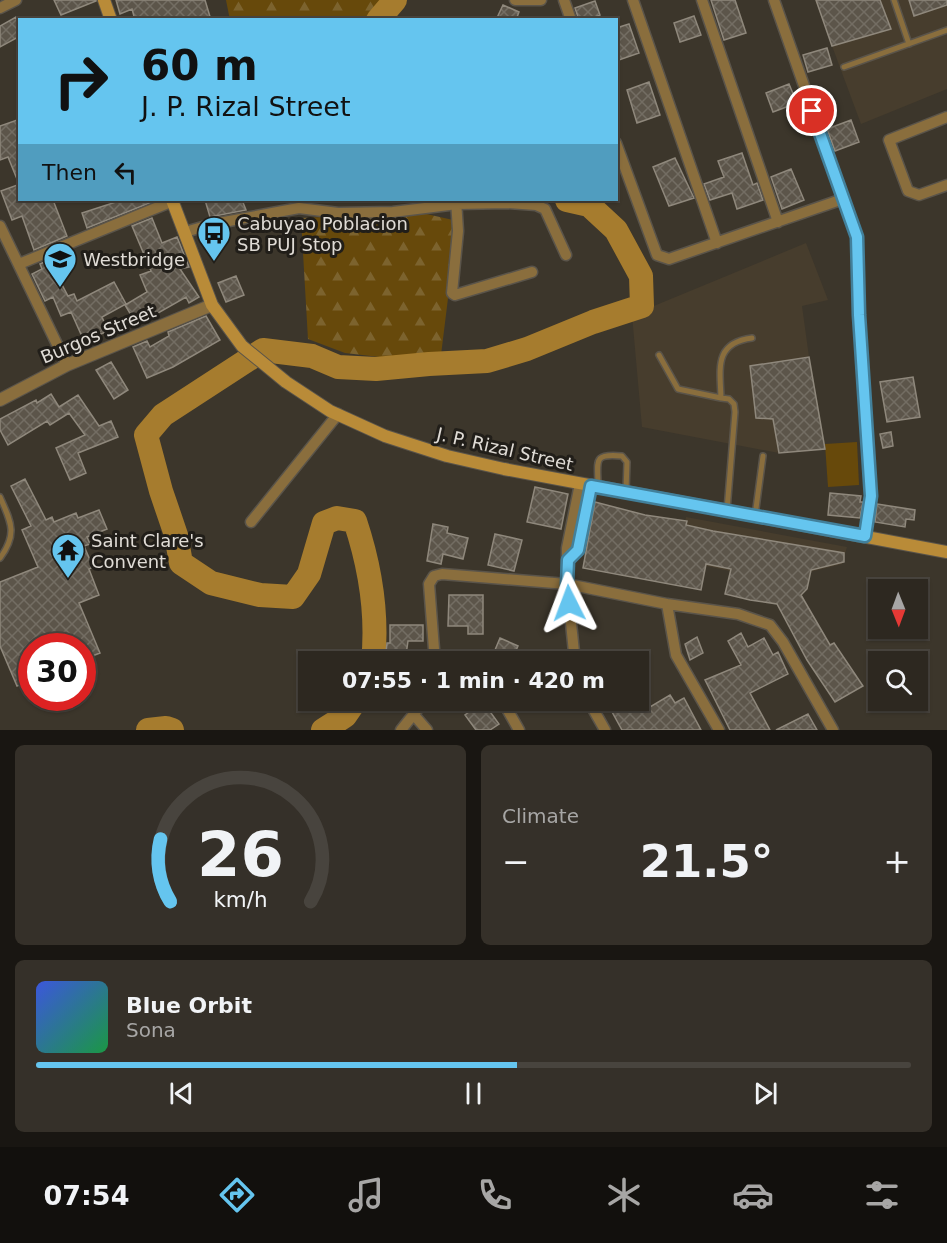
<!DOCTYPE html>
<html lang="en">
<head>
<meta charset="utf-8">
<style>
	:root { --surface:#2d2820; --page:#353029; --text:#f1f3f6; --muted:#a7a6a5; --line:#48443e; --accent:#65c5ef }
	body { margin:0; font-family:"DejaVu Sans",sans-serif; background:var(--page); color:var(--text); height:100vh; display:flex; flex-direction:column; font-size:22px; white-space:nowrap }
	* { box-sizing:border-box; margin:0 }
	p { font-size:20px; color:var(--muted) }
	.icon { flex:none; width:33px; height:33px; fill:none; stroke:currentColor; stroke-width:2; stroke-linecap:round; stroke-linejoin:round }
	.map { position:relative; height:730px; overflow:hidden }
	.panel { display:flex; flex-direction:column; gap:15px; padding:15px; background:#191612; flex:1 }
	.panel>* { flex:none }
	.hud { position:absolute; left:18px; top:18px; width:600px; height:183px; border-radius:0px; box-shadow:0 2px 4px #0004,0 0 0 2px var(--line); background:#65c5ef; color:#111; overflow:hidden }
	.needle { width:39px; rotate:179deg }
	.fabs { position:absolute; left:868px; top:579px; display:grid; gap:12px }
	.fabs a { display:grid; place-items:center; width:60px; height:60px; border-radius:0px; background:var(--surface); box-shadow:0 2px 4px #0004,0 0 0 2px var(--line); font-size:30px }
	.speed { position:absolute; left:18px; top:633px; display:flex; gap:12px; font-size:30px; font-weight:700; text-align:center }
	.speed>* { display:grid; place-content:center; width:78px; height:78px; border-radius:50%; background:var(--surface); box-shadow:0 2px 4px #0004,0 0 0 2px var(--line); line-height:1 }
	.speed .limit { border:9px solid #d22; background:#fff; color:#111 }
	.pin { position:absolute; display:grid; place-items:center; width:51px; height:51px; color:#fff; margin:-26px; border:3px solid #fff; border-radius:50%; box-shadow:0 2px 6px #0007 }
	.me { position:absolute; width:66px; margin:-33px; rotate:357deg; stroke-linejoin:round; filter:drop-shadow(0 0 4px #0008) }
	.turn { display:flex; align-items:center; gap:21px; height:126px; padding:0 24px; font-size:27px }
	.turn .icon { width:78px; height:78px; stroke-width:2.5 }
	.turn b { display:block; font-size:42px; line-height:51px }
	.then { display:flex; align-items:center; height:57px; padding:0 24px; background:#0003; gap:12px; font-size:22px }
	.big { font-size:45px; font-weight:700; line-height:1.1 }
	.panel .card { flex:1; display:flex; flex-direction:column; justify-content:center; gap:9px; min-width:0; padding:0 21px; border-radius:9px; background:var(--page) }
	.panel .dial { align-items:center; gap:0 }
	.dial svg { height:156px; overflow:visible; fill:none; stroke:var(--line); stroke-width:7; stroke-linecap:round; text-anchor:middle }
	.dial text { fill:var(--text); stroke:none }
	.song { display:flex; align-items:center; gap:18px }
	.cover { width:72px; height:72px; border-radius:9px; background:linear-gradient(135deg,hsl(230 70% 55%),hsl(140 70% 35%)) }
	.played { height:6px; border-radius:3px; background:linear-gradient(90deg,var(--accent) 55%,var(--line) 55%) }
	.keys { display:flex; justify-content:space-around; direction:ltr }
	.heat { display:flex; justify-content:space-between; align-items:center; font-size:33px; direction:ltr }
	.panel .tiles { flex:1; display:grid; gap:15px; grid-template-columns:1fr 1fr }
	.card:last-child { grid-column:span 2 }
	.trip { position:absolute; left:298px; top:651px; width:351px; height:60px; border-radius:0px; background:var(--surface); box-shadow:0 2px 4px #0004,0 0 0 2px var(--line); font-weight:700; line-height:60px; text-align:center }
	.tabs { display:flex; height:96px; justify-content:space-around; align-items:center; background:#12100d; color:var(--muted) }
	.tabs .icon { width:42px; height:42px }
	.tabs .active { color:var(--accent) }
	.tabs b { font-size:27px; color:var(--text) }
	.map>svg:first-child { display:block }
	.built { fill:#473d2d }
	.forest { fill:url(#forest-firs) }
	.green { fill:#67490b }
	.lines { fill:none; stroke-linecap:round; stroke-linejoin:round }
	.river { stroke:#a67c2e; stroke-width:24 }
	.building { fill:url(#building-cross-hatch); stroke:#8f887c; stroke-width:1.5 }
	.service-casing { stroke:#5a544a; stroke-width:8 }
	.minor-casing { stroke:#5a544a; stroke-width:13 }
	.tertiary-casing { stroke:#5a544a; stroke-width:14 }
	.secondary-casing { stroke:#5a544a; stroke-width:14 }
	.service { stroke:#8a6e3d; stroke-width:5 }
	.minor { stroke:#8a6e3d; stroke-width:10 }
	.tertiary { stroke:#8a6e3d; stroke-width:12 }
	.secondary { stroke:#b98b38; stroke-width:12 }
	.route-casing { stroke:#42809b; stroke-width:15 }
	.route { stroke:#65c5ef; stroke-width:10 }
	.labels { text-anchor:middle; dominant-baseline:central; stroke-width:6; stroke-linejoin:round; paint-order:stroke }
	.poi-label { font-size:18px; fill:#e0dcd6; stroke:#211e19; text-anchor:start }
	.street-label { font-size:18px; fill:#e0dcd6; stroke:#211e19 }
</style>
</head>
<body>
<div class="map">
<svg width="947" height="730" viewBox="0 0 947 730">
	<defs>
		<pattern id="forest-firs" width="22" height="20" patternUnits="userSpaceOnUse" patternTransform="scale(1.5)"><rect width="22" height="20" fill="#67490b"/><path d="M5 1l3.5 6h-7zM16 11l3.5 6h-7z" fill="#7c632e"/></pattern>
		<pattern id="building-cross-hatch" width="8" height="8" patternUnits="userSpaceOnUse" patternTransform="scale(1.5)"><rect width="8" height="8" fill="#5c554a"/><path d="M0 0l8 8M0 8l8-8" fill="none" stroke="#736d63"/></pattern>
	</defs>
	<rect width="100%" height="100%" fill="#3c362b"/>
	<path class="built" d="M815 0H947V89L861 124Z
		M806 243 828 300 802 306 809 357 750 367 756 418 773 419 779 453 642 427 632 315Z
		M686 517 847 547 842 564 810 572 807 588 679 560Z"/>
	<path class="forest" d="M226 0H395L378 19 230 20Z
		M422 213 453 220 457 225 441 355 397 359 345 353 308 339 301 218Z"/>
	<path class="green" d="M857 442 859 485 828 487 825 444Z"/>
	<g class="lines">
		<path class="river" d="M378 20 395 0
			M373 662C378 614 370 566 355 521L337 518 324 523 309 574 293 597 260 595 211 583 181 563 176 535 161 491 146 435 163 415 263 350 312 356 338 367 376 369 429 364 487 361 527 349 593 322 642 306 641 276 616 230 589 205 567 200
			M148 730 166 728 172 730
			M323 730 345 716 356 700"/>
	</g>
	<path class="building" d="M54 0H96V1L61 15Z
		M116 0H205L211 20H135L132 9 120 14Z
		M711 0H735L746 33 724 40Z
		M816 0H880L891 29 832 46Z
		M909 0H947V5L914 16Z
		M595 1 600 15 588 20H579L575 8Z
		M503 5 519 12 516 20H496Z
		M694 16 701 35 680 42 674 23Z
		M16 17 20 24V36L0 47V26Z
		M629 24 639 53 616 61V28Z
		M827 48 832 65 808 72 803 55Z
		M649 82 660 115 637 123 627 90Z
		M789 84 797 103 773 112 766 93Z
		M20 119V184H19L8 157 0 160V126Z
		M851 120 859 142 835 151 827 129Z
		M742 153 753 185 757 183 763 200 737 209 732 193 710 200 704 184 724 177 718 161Z
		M675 158 694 198 669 206 653 167Z
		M791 169 804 200 782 209 771 177Z
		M20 184V200H53L67 236 34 250 22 216 12 220 1 191Z
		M122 200H157L87 228 82 213Z
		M205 200H242L246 210 210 217Z
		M152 218 162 243 177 237 189 267 180 269 199 297 189 303 186 297 137 325 125 305 147 292 140 275 151 271 132 226Z
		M49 260 68 296 74 294 77 301 114 282 126 304 102 317 108 331 84 341 71 312 61 316 53 297 45 301 32 274 42 269 40 264Z
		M236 276 244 295 226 302 218 283Z
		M206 316 220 340 173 367 147 378 133 347 147 341 150 347 169 336 168 332Z
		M809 357 825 449 779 453 773 419 756 418 750 366Z
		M111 362 128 390 114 399 96 370Z
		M913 377 920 417 887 422 880 382Z
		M51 394 59 407 78 395 99 426 111 421 118 437 78 453 86 473 70 480 56 448 85 435 69 413 50 425 47 421 8 445 0 430V419L36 400 37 403Z
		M891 432 893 446 883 448 880 434Z
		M25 479 46 520 52 517 54 522 76 513 78 518 99 510 107 529 87 537 90 544 84 546 93 567 89 569 99 595 79 603 100 653 82 660V646H32V680L17 686 0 646V582L38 567 22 530 31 526 11 486Z
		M535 487 568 494 561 529 527 522Z
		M830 493 861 496 860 502H863L860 518 828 515Z
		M595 502 645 515 687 521 686 525 713 531 844 553V562L811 570 807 589 801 595 830 645 834 643 863 686 835 702 807 660 777 604 750 600 725 594 731 569 706 564 701 590 583 568Z
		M877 504 915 510 914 520 906 519 905 527 875 522Z
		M433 524 448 527 447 533 468 538 463 559 443 554 441 564 427 561Z
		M495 534 522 540 514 571 488 565Z
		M449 595H483V634H468V626H448Z
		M390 625H423V641H408L405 662H385L387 643H390Z
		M741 633 748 647 764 638 773 655 778 652 788 674 750 693 770 730H730L705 680 741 665 728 641Z
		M697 637 703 653 690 660 685 644Z
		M500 638 518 646 511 662H490Z
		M670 695 675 703 684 698 701 730H622L611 710 628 700H639L645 710Z
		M483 702 499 724 490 730H476L465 715Z
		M808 714 817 730H776Z"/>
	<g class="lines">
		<defs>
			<path id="service" d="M894 0 909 44
				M844 67 947 30
				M659 355 678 389 721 398
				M598 487C598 461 592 453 622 456L627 462 626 491
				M0 497C11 522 18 534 0 558
				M727 510 735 412 734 404 729 399 721 398C720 368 714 343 752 338
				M755 516 763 456"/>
			<path id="minor" d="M515 0H541
				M564 0 571 20
				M633 0 717 243
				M702 0 778 222
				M774 0 857 237 859 315 871 496 865 536
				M0 8 16 0
				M947 117 889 140 908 191 919 195 947 185
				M616 143 657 255 669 259 843 199
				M456 200 458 231 452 293 455 295 532 272
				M0 226 67 365
				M185 232 213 224 299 208 338 213 393 212 457 204 507 203 536 205 545 209 566 255
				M19 264 173 201
				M251 522 338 414
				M569 560 578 550 591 486
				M667 604 676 655 719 730
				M435 662 429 584 434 576 442 574 567 584 667 604 738 614 770 625 783 642 833 730
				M575 662 567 584V548L580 484
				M502 700 519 730
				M588 700 605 730
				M414 715 427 730
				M401 730 425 700"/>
			<path id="tertiary" d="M0 400 67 365 212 305"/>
			<path id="secondary" d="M104 0 111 20
				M172 200 212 305 242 346 286 382 330 411 385 436 447 456 504 469 947 552"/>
		</defs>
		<use href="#service" class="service-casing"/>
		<use href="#minor" class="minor-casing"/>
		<use href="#tertiary" class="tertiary-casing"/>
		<use href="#secondary" class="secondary-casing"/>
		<use href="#service" class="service"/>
		<use href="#minor" class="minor"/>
		<use href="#tertiary" class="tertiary"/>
		<use href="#secondary" class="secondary"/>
	</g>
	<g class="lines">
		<defs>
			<path id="route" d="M569 603 567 584 568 560 578 550 591 486 865 536 871 496 859 315 857 237 812 111"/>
		</defs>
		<use href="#route" class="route-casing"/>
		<use href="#route" class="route"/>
	</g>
	<defs>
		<symbol id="bus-pin" viewBox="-11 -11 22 30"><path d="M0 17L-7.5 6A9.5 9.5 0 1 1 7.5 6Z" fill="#65c5ef" stroke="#211e19"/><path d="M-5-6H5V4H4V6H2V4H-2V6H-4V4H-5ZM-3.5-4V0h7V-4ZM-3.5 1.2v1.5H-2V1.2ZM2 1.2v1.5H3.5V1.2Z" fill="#111"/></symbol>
		<symbol id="school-pin" viewBox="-11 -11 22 30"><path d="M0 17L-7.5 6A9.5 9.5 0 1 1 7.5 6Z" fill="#65c5ef" stroke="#211e19"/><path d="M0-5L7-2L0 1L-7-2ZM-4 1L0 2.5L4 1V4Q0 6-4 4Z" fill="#111"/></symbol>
		<symbol id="temple-pin" viewBox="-11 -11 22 30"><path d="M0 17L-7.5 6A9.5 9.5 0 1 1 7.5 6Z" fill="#65c5ef" stroke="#211e19"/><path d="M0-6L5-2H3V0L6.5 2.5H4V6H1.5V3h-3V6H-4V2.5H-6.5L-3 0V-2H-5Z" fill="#111"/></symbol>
	</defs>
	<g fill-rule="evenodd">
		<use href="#bus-pin" x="195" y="214" width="38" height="52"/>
		<use href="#school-pin" x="41" y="240" width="38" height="52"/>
		<use href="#temple-pin" x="49" y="531" width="38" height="52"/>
	</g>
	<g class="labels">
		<g class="poi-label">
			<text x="237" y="223">Cabuyao Poblacion<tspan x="237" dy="21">SB PUJ Stop</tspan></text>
			<text x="83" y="259">Westbridge</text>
			<text x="91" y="540">Saint Clare's<tspan x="91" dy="21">Convent</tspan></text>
		</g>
		<g class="street-label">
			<text transform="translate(98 334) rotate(-23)">Burgos Street</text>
			<text transform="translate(505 449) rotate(13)">J. P. Rizal Street</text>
		</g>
	</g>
</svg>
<div class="fabs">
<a><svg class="needle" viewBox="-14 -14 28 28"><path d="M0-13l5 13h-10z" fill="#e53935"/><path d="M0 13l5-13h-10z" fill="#a7a6a5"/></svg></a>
<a><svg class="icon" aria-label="search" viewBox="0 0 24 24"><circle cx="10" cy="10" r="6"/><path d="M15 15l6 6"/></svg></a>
</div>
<div class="speed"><div class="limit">30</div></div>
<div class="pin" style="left:812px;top:111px;background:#d93025"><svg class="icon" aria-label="arrive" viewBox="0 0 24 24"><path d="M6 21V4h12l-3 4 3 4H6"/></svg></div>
<svg class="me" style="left:569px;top:603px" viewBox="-20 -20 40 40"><path d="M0-17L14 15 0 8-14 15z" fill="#65c5ef" stroke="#fff" stroke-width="4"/></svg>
<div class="trip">07:55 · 1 min · 420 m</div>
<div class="hud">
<div class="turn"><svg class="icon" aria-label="right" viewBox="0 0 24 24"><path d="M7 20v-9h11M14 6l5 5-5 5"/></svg><div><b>60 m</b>J. P. Rizal Street</div></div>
<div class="then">Then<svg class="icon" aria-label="left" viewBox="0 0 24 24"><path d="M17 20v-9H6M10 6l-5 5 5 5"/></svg></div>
</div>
</div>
<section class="panel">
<div class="tiles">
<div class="card dial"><svg viewBox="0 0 100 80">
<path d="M14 69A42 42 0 1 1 86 69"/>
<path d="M14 69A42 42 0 0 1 9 37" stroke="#65c5ef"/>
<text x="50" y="56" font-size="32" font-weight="700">26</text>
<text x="50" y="72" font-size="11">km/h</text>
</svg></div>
<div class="card"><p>Climate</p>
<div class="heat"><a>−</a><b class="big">21.5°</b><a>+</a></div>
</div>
<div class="card">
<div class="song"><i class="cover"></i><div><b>Blue Orbit</b><p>Sona</p></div></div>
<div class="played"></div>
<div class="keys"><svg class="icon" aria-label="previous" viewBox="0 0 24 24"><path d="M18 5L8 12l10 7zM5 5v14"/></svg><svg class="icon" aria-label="pause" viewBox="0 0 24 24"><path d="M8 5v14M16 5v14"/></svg><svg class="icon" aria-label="next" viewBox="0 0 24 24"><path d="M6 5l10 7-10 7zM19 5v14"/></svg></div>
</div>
</div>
</section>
<nav class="tabs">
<b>07:54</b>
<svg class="icon active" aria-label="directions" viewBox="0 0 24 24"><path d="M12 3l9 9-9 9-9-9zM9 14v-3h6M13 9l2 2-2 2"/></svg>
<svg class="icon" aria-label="music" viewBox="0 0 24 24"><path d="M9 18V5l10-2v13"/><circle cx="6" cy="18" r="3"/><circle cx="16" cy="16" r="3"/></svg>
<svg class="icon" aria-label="phone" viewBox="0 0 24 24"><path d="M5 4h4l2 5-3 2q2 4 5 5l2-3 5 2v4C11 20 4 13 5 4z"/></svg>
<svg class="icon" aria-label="climate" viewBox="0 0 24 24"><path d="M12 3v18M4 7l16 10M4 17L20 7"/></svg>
<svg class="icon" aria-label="car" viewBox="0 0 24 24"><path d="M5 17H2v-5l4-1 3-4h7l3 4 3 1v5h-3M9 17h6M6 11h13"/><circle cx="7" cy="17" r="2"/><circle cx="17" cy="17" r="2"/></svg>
<svg class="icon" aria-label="filters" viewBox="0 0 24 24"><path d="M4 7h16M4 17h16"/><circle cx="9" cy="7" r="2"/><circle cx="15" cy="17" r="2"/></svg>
</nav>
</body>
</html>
